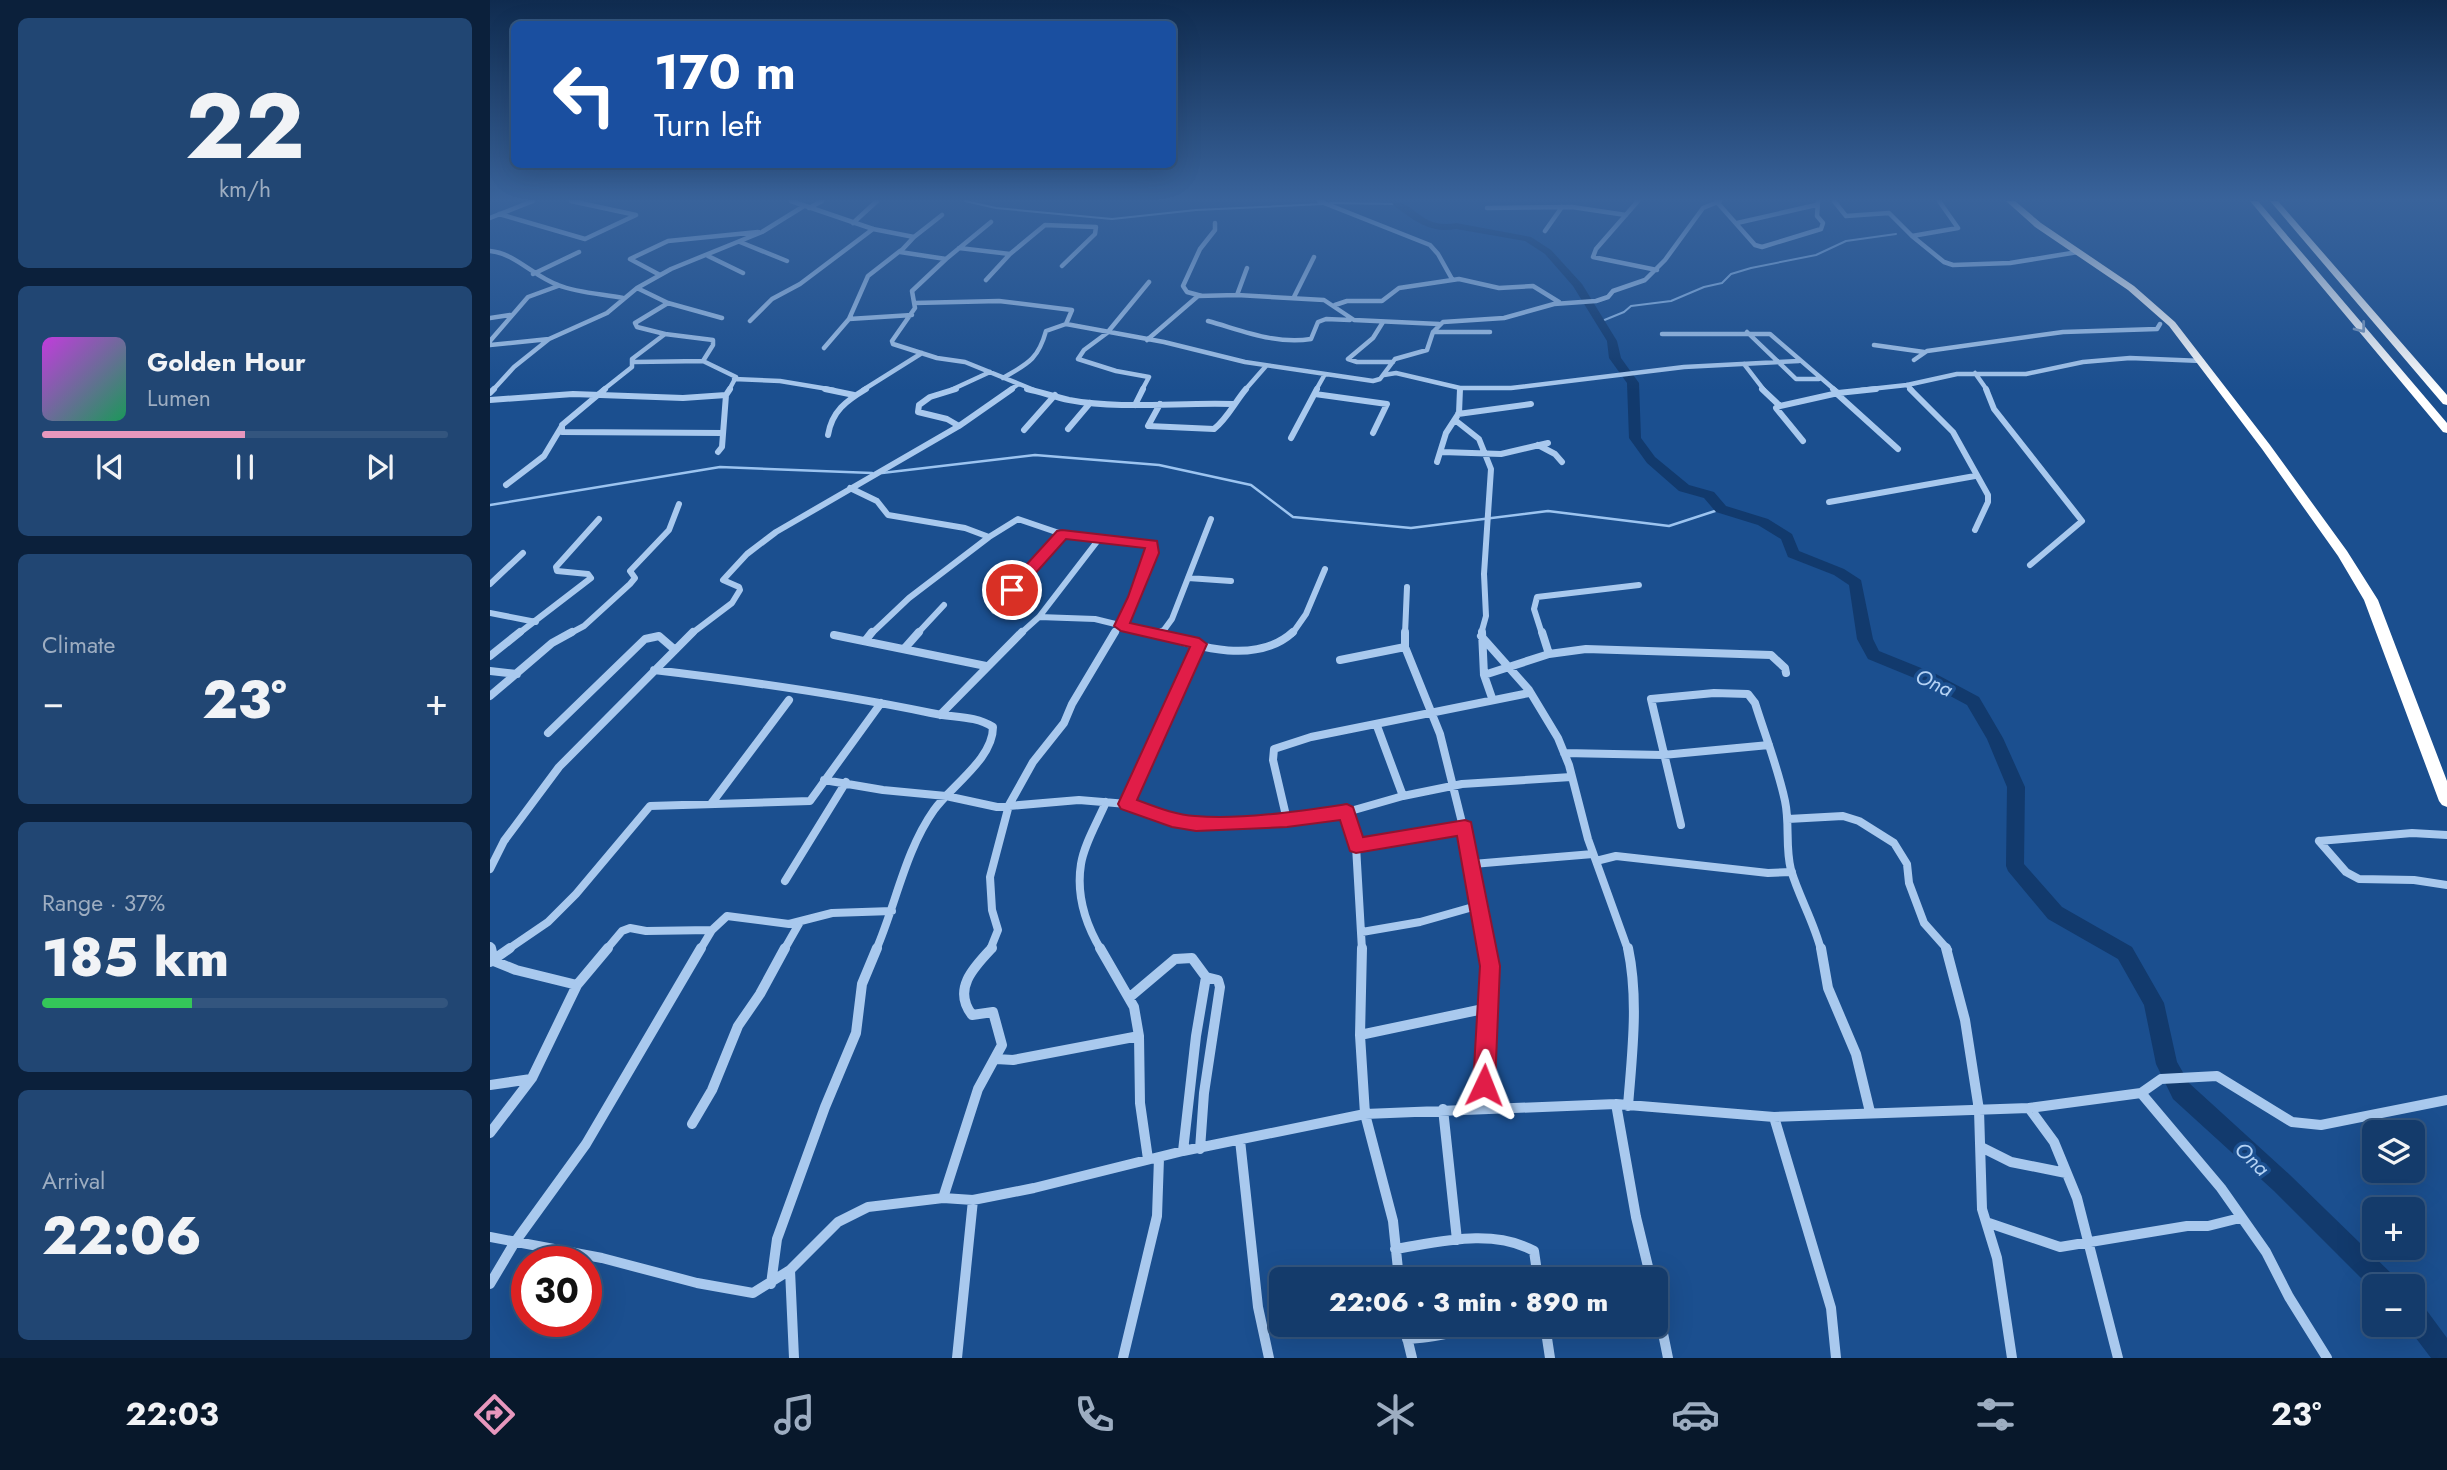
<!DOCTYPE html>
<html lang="en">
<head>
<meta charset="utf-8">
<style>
	:root { --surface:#143b6b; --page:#214673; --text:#f1f3f6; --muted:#9dadc1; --line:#33557e; --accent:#e797bd }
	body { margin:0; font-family:Jost,sans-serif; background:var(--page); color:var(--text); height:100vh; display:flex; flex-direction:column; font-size:26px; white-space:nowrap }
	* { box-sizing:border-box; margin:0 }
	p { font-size:23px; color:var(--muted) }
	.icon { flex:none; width:38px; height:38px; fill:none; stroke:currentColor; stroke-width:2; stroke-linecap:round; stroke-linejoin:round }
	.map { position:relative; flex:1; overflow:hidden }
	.panel { display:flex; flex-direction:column; gap:18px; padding:18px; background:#0b203b; width:490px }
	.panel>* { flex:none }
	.top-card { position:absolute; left:21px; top:21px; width:665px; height:147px; border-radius:10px; box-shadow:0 7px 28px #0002,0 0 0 2px var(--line); background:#1a4fa0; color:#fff; overflow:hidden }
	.buttons { position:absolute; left:1872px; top:1120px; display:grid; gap:14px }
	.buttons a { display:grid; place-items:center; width:63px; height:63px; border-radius:10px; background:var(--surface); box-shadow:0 7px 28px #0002,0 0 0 2px var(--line); font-size:35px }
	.speed { position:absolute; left:21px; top:1246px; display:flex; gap:14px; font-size:35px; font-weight:700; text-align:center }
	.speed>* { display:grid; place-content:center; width:91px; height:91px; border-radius:50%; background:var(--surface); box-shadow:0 7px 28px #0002,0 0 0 2px var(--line); line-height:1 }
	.speed .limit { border:10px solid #d22; background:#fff; color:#111 }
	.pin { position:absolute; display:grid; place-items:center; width:60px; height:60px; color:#fff; margin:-30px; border:4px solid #fff; border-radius:50%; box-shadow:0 2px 7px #0007 }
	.me { position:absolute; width:77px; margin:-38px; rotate:2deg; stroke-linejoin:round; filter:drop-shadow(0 0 5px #0008) }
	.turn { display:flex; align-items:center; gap:24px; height:147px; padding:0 28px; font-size:32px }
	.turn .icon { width:91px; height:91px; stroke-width:2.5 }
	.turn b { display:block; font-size:49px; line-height:60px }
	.big { font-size:52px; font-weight:800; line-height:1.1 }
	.panel .card { flex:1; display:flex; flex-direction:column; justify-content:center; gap:10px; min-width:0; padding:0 24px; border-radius:10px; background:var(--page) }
	.panel .dial { align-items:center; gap:0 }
	.dial b { font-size:91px; line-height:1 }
	.song { display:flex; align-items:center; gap:21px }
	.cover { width:84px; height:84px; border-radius:10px; background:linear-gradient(135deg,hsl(290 70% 55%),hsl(150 70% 35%)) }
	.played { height:7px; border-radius:4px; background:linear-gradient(90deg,var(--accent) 50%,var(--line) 50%) }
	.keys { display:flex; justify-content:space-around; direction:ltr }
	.heat { display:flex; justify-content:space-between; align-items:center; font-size:38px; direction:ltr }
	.charge { height:10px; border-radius:5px; background:linear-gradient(90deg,#34c759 37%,var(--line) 0) }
	.trip { position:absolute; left:779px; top:1267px; width:399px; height:70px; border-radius:10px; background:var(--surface); box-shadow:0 7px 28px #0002,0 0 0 2px var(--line); font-weight:800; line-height:70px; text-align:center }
	.menu { display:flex; height:112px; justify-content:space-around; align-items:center; background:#08182b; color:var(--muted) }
	.menu .icon { width:49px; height:49px }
	.menu .current { color:var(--accent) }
	.menu b { font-size:32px; color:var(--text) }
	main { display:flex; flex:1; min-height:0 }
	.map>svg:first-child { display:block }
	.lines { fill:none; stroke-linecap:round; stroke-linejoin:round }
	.stream-far1 { stroke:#9cc4f0; stroke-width:2 }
	.stream { stroke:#9cc4f0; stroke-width:2.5 }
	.river { fill:#123a6d; fill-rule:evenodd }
	.street-far3 { stroke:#a9c9ee; stroke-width:4.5 }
	.street-far2 { stroke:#a9c9ee; stroke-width:6 }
	.street-far1 { stroke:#a9c9ee; stroke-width:8 }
	.street { stroke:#a9c9ee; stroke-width:10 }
	.highway { fill:#fff; fill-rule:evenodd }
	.oneway { stroke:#829ec1 }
	.route { fill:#e11d48; stroke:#92132f; stroke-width:2 }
	.labels { text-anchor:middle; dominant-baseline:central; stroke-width:7; stroke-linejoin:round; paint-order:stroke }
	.water-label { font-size:21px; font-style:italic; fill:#b5d3f5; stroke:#1b4f8f }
</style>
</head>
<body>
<main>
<section class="panel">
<div class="card dial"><b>22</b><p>km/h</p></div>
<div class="card">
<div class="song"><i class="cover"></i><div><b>Golden Hour</b><p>Lumen</p></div></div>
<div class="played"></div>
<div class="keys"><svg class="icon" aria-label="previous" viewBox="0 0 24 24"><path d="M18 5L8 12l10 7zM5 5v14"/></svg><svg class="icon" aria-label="pause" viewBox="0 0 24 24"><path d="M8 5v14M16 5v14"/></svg><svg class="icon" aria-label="next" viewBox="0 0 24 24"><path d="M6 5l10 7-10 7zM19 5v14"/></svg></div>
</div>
<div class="card"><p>Climate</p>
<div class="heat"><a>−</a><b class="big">23°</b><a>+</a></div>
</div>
<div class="card"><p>Range · 37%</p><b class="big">185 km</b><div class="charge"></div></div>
<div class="card"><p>Arrival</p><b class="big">22:06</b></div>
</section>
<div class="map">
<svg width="1957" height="1358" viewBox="0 0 1957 1358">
	<rect width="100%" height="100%" fill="#1b4f8f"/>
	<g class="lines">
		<path class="stream-far1" d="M475 201 506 208 622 219 706 210 833 204
			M840 203 907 204
			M1112 321 1134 312 1141 306 1181 301 1214 287 1232 283 1241 274 1261 268 1326 255 1356 241 1406 234"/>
		<path class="stream" d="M392 473 545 455 669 465 761 485 803 517 921 528 1058 511 1179 526 1231 509
			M0 505 230 467 382 473"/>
		<path class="river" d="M901 201C925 201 931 230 966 223L1041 237 1061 250 1092 284 1127 341 1131 358 1149 383 1151 438 1165 457 1199 485 1224 492 1236 506 1278 519 1302 534 1309 551 1354 569 1371 580 1383 639 1389 651 1446 674 1489 697 1513 738 1535 787 1534 864 1572 907 1642 947 1674 1003 1687 1062 1699 1083 1800 1175 1905 1277 1908 1286H1885V1292L1784 1191 1683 1099 1666 1064 1654 1005 1628 959 1558 919 1518 871 1516 866 1517 787 1497 739 1477 705 1434 682 1378 659 1367 639 1359 585 1344 575 1298 557 1291 539 1268 525 1226 512 1214 498 1189 491 1157 463 1139 438 1137 383 1119 358 1117 341 1083 286 1055 254 1035 241 966 229C940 234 924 220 904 206Z
			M1923 1301 1932 1304 1957 1338V1358H1941L1916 1325H1923Z"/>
		<path class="street-far3" d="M301 201 383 229 424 237 410 252 456 259 422 291 425 308 402 341 403 344 447 358 475 362 544 390
			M829 201 940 245 948 254 962 279
			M1148 201 1106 249 1103 257 1167 270
			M1226 201 1265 245 1272 247 1331 229 1333 223 1327 216 1328 201
			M1344 201 1356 216 1399 213 1422 236
			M1449 201 1468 228 1422 236 1454 262 1463 265 1520 263 1588 252
			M319 208 332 201
			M997 208 1082 207 1136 215
			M9 214 95 239 146 215 81 201
			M0 218 43 201
			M363 223 387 201
			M1247 223 1326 205
			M1055 231 1072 207
			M424 237 452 215
			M250 242 297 261
			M469 248 520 254 496 280
			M0 251C25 253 44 277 68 285 88 293 112 294 133 298
			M520 254 555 225 606 227 605 234 572 266
			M218 256 253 273
			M456 259 501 222
			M757 268 747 295 834 300 864 320 949 324
			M43 274 89 252
			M170 275 140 259 178 241 268 232
			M712 296 697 292 693 286 710 249 725 230V223
			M804 297 824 257
			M178 303 232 318
			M424 303 509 301 582 310 576 324
			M845 305 857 301H892L909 288 969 279 1009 288 1043 286 1069 302
			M0 318 20 315
			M359 319 422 315
			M260 321 282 299 310 284 383 229
			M718 321C751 330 786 345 821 339L828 322 836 319 860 320
			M893 322 883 338 858 359 867 362H903
			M943 332H1000
			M1257 332 1306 379H1329
			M175 334 223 340V345L213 361 246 377 239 390
			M1172 334H1280L1345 390
			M657 340 708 296 747 295
			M0 341 38 297 68 286
			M0 345 59 339
			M1384 345 1434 352
			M334 348 359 319 378 276 410 251
			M1424 360 1437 351 1573 332 1667 329 1670 324
			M144 362 213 361
			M1254 364 1274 390
			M1485 373 1497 390
			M894 375 906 373 970 388H1021L1194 367 1309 361
			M513 378C537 364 548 360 556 331L576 324 674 342 755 362 883 381 890 379 905 359 937 350 943 332 953 322 1014 318 1064 304 1106 301 1118 297 1123 291 1155 280 1175 260 1213 208 1230 201
			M244 379 290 381 344 390
			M1417 385 1422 390
			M3 390 24 367 59 339 117 313 147 288 181 269 272 232 314 206
			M113 390 142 367V359L175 334 147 327 145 323 178 303 147 288
			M373 390 432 353
			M461 390 500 372
			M520 390 527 385
			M652 390 659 377 626 371 588 359 594 350 617 333 659 282
			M755 390 776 366
			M826 390 835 374
			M1371 390 1417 385 1467 374H1536L1593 362 1640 358 1712 361"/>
		<path class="street-far2" d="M115 389 72 425V432L233 433
			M335 389 364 395
			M466 389 440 397 429 405 428 412 457 419 469 426 522 389
			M537 389C551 392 565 397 579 400 633 410 689 402 743 404
			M1272 389 1290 406 1286 408 1313 441
			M1343 389 1348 393
			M1420 389 1463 432 1498 495V502L1485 530
			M1496 389 1504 409 1592 521 1540 565
			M0 393 4 389
			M1346 393 1408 449
			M825 394 897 404 883 433
			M0 400 83 394 193 398 236 395
			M670 404 658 426 724 429C737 419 745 402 756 389
			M645 405 653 389
			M1290 406 1348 393 1386 389
			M968 414 1041 404
			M965 420 989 439 1001 469 994 574 996 616 991 634
			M578 429 600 403
			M534 430 565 395
			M338 435C342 411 356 401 376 389
			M801 438 827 389
			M1048 445 1065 454 1072 462
			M228 452 232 447 236 395 240 389
			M952 452 1011 454 1058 443
			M947 462 956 433 969 413 970 389
			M16 485 54 456 72 426
			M360 488 387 501 398 515 475 528 499 537 528 519 572 534 662 544V553L634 622 623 634
			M1339 502 1485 476
			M698 578 741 581
			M0 584 33 553
			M504 611 572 534
			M0 613 46 622
			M549 617 609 539
			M28 634 101 578 98 574 67 571 66 567 109 519
			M79 634 94 626 140 584 145 578 140 571 179 530 189 504
			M201 634 242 603 250 590 249 587 233 580 257 554 286 532 469 426
			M381 634 419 598 499 537
			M427 634 454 605
			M530 634 549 617 605 619 666 634
			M671 634 682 619 721 519
			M802 634 816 614 835 569
			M915 634 917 587
			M1052 634 1044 609 1047 597 1149 585"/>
		<path class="street-far1" d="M660 632C703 645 765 667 803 632
			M992 632 994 675 1002 698
			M1052 632 1059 654
			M344 635 496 666
			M670 636 672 632
			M991 636 1039 690 1068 738 1079 765 1098 839 1138 950
			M375 641 382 632
			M915 647V632
			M414 649 429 632
			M0 656 30 632
			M850 660 915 647 950 734 988 887 998 950
			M164 670C257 681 349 694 441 713 463 718 484 715 503 727 503 759 462 785 444 810 415 851 406 904 386 950
			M0 671 27 674
			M994 675 1059 654 1096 649 1281 655 1295 668 1296 673
			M0 696 62 643 82 632
			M450 715 532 632
			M58 733 155 639 169 636 184 649
			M1074 753 1173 755 1279 745
			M334 780 393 790 456 796 507 807 589 800 637 804 683 820 706 824 797 820 857 812 866 846 975 827
			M913 796 972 784 1081 777
			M221 804 299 700
			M637 804 709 644
			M857 812 913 796 887 726
			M1298 819 1353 816 1369 821 1404 843 1417 864 1419 883 1434 923 1458 950
			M797 820 783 760 784 749 821 737 1039 693
			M1191 825 1161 699 1224 693 1258 694 1265 703C1275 735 1288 768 1295 801 1300 824 1295 847 1301 870 1309 897 1324 922 1331 950
			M1829 841 1856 872 1869 879 1924 880 1957 885
			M1829 841 1922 833 1957 835
			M866 846 872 950
			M1106 861 1126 856 1278 873 1302 872
			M983 864 1103 854
			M0 869 14 841 69 767 203 632
			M295 881 356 782
			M872 932 930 922 990 905
			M0 946 1 950
			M17 950 58 922 86 894 160 806 320 801 391 703
			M116 950 132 931 140 928 156 931 222 930 237 916 299 924 342 913 402 911
			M210 950 222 930
			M294 950 310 922
			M500 950 508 930 502 910 500 877 519 805 543 762 574 723 582 704 625 632
			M611 950C596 925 586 895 591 864 594 844 608 821 616 802"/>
		<path class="street" d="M1 948 4 961
			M610 948 644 1007 649 1036 650 1103 658 1159
			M872 948 870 1035 875 1114 903 1221 909 1279
			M1331 948 1338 988 1366 1054 1380 1112
			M1456 948 1475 1020 1489 1110 1492 1209 1507 1258 1522 1358
			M0 962 20 948
			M87 985 118 948
			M640 997 685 959 702 958 716 977 706 1036 693 1151
			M870 1035 998 1008
			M506 1059 523 1060 649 1036
			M0 1085 41 1079
			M1126 1104 1146 1217 1161 1279
			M1138 1106C1142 1054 1149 1000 1138 948
			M993 1107 1000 966 997 948
			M1539 1108 1651 1093
			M953 1109 967 1240
			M1284 1117 1341 1308 1346 1358
			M202 1124 222 1090 248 1026 270 994 295 948
			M0 1133 42 1078 87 985 26 970 4 961
			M750 1140 768 1307 779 1358
			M1491 1147 1521 1162 1576 1173
			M710 1149 714 1093 730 987 728 980 716 977
			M453 1198 488 1089 512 1045 503 1012 482 1015C462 989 484 967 502 948
			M1496 1222 1570 1247 1697 1226H1718L1750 1218
			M0 1237 112 1258 207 1283 263 1293 300 1270 348 1222 378 1207 453 1198 483 1200 544 1188 693 1151 875 1114 1126 1104 1284 1117 1539 1108 1564 1142 1587 1198 1628 1358
			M905 1249C950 1242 1002 1228 1044 1251L1048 1279
			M300 1270 304 1358
			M0 1284 25 1242 96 1144 211 948
			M281 1284 287 1239 335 1107 366 1033 372 984 387 948
			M1166 1299 1178 1358
			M914 1325 922 1358
			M1055 1325 1060 1358
			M917 1339C951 1338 982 1326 1015 1325
			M467 1358 483 1200
			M633 1358 667 1216 669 1158
			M1837 1358 1799 1297 1776 1252 1731 1188 1651 1093 1671 1079 1727 1076 1802 1122 1831 1125 1957 1100"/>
		<path class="highway" d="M1516 201H1525L1551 223 1644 286 1685 322 1780 445 1857 551 1888 600 1957 781V807L1952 805 1949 801 1874 600 1848 556 1772 449 1679 326 1638 290 1545 227Z
			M1760 201H1768L1957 423V433L1953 432Z
			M1780 201H1788L1957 395V405L1953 404Z"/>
	</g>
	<defs><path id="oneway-chevron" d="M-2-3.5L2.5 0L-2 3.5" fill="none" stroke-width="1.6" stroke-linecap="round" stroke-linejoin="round" transform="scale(1.75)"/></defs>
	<use class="oneway" href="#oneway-chevron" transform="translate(1871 328) rotate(52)"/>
	<linearGradient id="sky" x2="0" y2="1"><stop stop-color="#0f2b4f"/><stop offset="0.51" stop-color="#39639b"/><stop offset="1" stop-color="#39639b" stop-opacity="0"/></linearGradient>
	<rect width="1957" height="391" fill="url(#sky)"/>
	<path class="route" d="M572 530 667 541 669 553 640 623 709 638 717 644 647 800C666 807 685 815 705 816 752 820 810 811 857 804L863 807 873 837 975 820 981 822 1010 966 1005 1085 1002 1093 994 1096 986 1093 983 1085 990 966 967 836 866 853 860 851 850 820 797 827 706 831 682 827 631 809 628 804 700 647 631 631 624 626 638 597 655 548 576 539 527 594H516L514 590 516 587 567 531Z"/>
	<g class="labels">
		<g class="water-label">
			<text transform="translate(1444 683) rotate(25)">Ona</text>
			<text transform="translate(1762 1159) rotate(44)">Ona</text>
		</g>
	</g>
</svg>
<div class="buttons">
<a><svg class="icon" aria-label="layers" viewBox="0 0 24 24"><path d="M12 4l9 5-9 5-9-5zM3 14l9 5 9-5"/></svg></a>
<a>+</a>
<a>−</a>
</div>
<div class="speed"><div class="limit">30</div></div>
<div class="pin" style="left:522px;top:590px;background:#d93025"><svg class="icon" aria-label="arrive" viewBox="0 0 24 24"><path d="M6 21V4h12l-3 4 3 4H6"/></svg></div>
<svg class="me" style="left:994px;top:1085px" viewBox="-20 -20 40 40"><path d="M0-17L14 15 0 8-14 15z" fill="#e11d48" stroke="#fff" stroke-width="4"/></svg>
<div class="trip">22:06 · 3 min · 890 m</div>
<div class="top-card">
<div class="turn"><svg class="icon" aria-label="left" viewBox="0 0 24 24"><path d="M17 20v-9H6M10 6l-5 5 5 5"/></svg><div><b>170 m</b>Turn left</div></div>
</div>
</div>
</main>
<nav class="menu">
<b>22:03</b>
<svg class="icon current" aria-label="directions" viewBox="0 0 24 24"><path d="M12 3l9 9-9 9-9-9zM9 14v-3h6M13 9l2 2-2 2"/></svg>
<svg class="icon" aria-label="music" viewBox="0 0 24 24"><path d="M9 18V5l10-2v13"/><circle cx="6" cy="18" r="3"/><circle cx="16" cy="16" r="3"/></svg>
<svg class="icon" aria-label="phone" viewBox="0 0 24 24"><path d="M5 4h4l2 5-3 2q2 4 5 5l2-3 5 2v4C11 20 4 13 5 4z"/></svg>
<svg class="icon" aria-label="climate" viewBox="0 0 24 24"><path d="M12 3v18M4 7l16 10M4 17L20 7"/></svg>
<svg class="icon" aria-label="car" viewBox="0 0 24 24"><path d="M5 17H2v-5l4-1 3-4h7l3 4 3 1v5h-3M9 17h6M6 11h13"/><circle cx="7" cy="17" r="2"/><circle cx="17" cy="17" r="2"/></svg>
<svg class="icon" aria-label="filters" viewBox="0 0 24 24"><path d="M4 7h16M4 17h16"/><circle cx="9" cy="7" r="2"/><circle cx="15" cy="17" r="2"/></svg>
<b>23°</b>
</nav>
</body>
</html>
